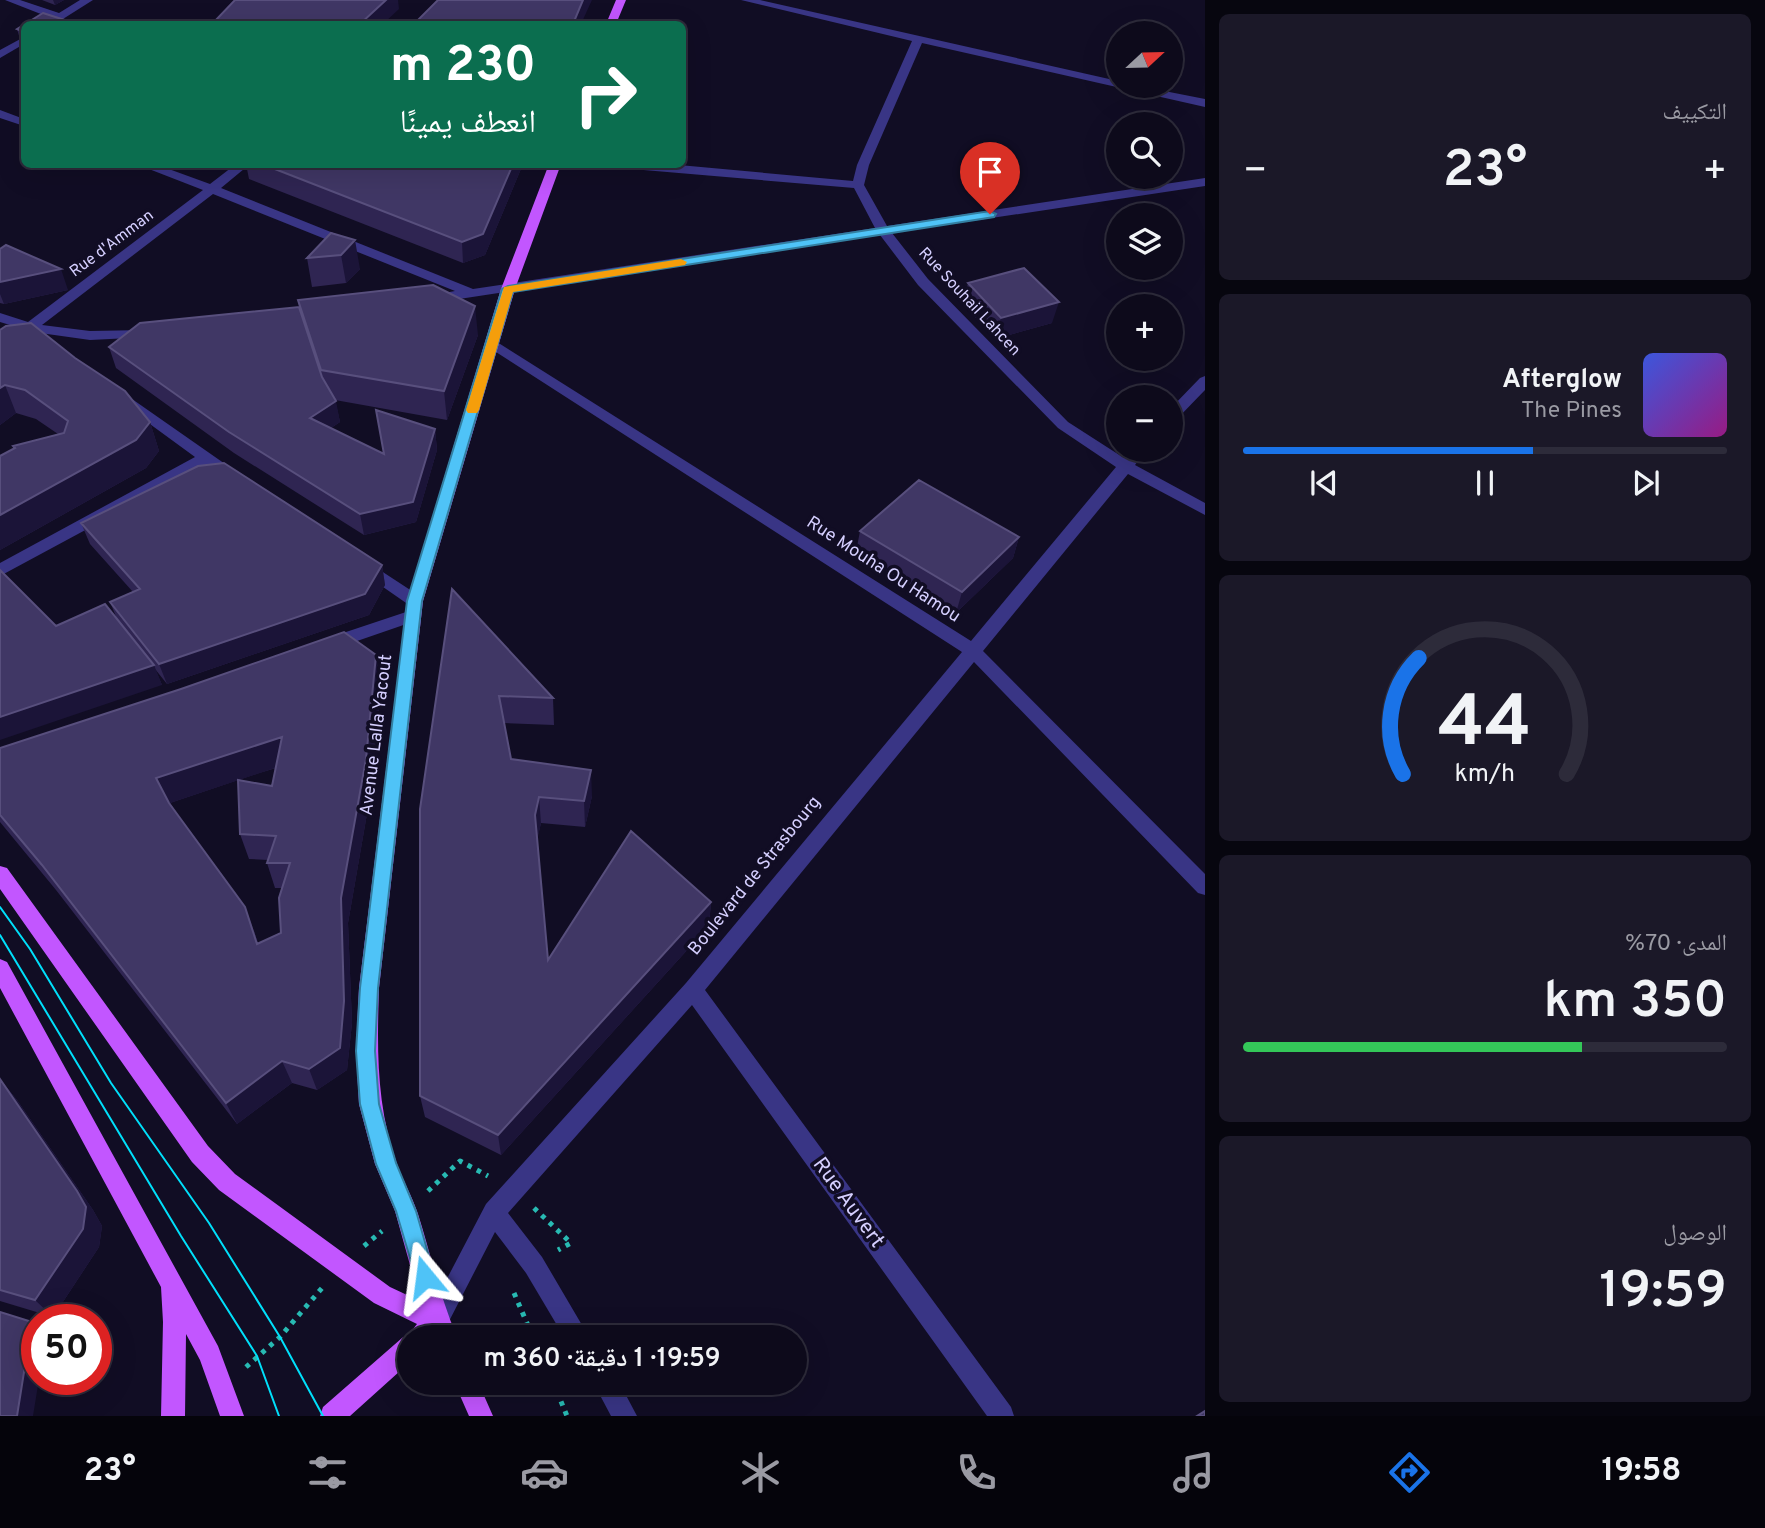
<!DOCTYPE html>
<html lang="ar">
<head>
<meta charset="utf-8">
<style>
	:root { --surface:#0d0a1b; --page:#1b1828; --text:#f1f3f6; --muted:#9a9aa3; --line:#2d2b3a; --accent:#1a73e8 }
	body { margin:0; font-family:Overpass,"Noto Naskh Arabic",sans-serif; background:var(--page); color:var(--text); direction:rtl; height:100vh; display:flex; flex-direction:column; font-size:26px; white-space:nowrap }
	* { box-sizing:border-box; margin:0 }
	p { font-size:23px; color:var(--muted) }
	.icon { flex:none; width:38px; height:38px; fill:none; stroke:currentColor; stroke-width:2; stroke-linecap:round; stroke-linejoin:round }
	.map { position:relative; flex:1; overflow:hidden; direction:ltr }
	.drawer { display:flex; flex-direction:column; gap:14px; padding:14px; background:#07060f; width:560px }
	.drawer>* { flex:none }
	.guide { position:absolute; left:21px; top:21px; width:665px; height:147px; border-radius:10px; box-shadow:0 7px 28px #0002,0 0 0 2px var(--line); direction:rtl; background:#0b6e4f; color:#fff; overflow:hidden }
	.needle { width:46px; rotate:68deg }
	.controls { position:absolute; left:1106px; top:21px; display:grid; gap:14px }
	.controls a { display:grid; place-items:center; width:77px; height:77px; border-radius:50%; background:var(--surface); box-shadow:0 7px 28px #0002,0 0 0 2px var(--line); font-size:35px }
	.speed { position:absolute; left:21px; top:1304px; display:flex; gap:14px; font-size:35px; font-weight:700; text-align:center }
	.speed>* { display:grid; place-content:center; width:91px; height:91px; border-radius:50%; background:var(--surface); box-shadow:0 7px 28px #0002,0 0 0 2px var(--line); line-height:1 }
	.speed .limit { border:10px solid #d22; background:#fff; color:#111 }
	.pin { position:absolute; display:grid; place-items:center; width:60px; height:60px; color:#fff; margin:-72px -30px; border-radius:50% 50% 50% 0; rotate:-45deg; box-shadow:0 0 7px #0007 }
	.pin .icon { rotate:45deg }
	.me { position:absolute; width:77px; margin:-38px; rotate:344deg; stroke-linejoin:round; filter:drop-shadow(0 0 5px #0008) }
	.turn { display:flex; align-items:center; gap:24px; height:147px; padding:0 35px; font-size:32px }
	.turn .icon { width:91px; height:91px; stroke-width:2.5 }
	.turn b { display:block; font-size:49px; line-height:60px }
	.big { font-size:52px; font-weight:600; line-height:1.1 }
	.drawer .tile { flex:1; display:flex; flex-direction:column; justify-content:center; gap:10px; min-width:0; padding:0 24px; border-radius:10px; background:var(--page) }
	.drawer .dial { align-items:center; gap:0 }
	.dial svg { height:182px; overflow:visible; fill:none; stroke:var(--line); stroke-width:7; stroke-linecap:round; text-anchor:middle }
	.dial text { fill:var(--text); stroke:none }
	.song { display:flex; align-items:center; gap:21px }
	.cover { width:84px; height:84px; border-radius:10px; background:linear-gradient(135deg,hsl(230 70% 55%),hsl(310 70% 35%)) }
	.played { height:7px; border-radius:4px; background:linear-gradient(90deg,var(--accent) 60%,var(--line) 60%) }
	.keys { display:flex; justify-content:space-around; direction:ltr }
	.heat { display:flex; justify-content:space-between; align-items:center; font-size:38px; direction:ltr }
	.charge { height:10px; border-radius:5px; background:linear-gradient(90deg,#34c759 70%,var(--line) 0) }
	.trip { position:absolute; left:397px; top:1325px; width:410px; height:70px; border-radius:35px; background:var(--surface); box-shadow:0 7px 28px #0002,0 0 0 2px var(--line); font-weight:600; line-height:70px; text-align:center; direction:rtl }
	.dock { display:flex; height:112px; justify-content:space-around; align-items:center; background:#05040b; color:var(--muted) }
	.dock .icon { width:49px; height:49px }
	.dock .selected { color:var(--accent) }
	.dock b { font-size:32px; color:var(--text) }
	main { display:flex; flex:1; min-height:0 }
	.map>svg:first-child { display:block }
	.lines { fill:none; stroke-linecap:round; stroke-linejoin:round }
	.path { stroke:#28bab3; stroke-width:5; stroke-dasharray:4.5 6; stroke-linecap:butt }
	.minor { fill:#393585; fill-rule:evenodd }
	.major { fill:#c256ff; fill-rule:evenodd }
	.tram { stroke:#00dffa; stroke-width:2 }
	.wall { fill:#2f2552; fill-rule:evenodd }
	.shaded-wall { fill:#1b1438 }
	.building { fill:#403765; stroke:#584f7d; stroke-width:2; fill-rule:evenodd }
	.route { fill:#4fc3f7; stroke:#337fa1; stroke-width:2 }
	.slow { fill:#f59e0b }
	.labels { text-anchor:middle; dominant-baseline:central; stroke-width:7; stroke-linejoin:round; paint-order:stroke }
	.far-street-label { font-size:16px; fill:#d5cfff; stroke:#110d24 }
	.street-label { font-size:18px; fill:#d5cfff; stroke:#110d24 }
	.near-street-label { font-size:21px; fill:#d5cfff; stroke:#110d24 }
</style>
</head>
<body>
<main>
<section class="drawer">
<div class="tile"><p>التكييف</p>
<div class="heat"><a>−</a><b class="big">23°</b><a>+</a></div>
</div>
<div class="tile">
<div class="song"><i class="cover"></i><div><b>Afterglow</b><p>The Pines</p></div></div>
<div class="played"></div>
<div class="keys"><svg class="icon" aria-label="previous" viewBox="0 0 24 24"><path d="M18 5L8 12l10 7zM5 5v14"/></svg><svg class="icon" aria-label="pause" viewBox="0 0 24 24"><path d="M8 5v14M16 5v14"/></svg><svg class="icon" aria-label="next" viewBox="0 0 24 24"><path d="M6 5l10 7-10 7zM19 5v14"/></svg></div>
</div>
<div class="tile dial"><svg viewBox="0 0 100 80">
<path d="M14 69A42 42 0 1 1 86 69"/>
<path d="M14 69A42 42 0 0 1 21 18" stroke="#1a73e8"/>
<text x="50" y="56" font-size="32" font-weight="700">44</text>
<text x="50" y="72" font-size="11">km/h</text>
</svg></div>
<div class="tile"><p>المدى · 70%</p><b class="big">350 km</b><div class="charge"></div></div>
<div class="tile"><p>الوصول</p><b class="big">19:59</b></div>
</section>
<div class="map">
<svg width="1205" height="1416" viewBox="0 0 1205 1416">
	<rect width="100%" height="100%" fill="#110d24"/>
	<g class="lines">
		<path class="path" d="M428 1191 460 1161 488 1176
			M534 1208 571 1243 558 1250
			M364 1246 382 1231
			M514 1293 533 1337
			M246 1367 280 1337 322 1288
			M553 1382 567 1416"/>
		<path class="minor" d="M5 0H20L59 13 80 0H93L55 24 47 22 51 18Z
			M741 0H760L1118 81V86H1139L1205 99V107L922 43 869 165 864 185 887 226 1205 178V186L892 233 928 279 1068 422 1124 458 1131 450H1146L1135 465 1205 503V515L1128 474 983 651 1205 874V895L1198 893 974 662 705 990 1011 1407 1014 1416H987L692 1005 508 1213 542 1257 589 1337H564L526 1273 495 1232 445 1329 437 1333 429 1329 425 1321 429 1313 486 1204 686 983 962 652 485 345 487 342H497L971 641 1116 467 1058 428 918 285 880 235 433 303 428 302V296L455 291 213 194 42 325 90 331 145 330 150 331V337L90 340 33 332 0 354V343L20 328 0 322V313L28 322 203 190 136 164H155L210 184 236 164H250L221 188 473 289 875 228 854 188 620 168 614 164H668L853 181 857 165 912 41Z
			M24 37V44L0 58V50Z
			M0 110 24 119V126L0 118Z
			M1205 376V390L1176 420 1171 422V408L1200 378Z
			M122 392 238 473 241 477 238 481H228L206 465 0 576V563L195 457 117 400 115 397 117 394Z
			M366 561 421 597 423 601 421 605H409L360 571 358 567 360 563Z
			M412 610 418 612 420 616 418 620 331 650 325 649 323 644 325 639Z
			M593 1382H619L637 1416H611Z"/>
		<path class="major" d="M616 0H626L616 24H606Z
			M549 164H561L515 289 423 601 379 988C377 1048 376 1106 397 1164 403 1181 412 1196 418 1214 431 1255 440 1297 457 1337H410V1362L350 1416H320L323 1407 402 1338 409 1334 417 1324 374 1303 219 1190 192 1162 0 889V866L7 868 208 1146 235 1174 390 1287 420 1301 395 1211 375 1164 359 1104 356 1051 359 988 407 601 501 289Z
			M0 959 7 962 218 1346 244 1416H220L200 1360 186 1334 185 1416H161L163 1322 161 1287 0 988Z
			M454 1382H478L493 1416H469Z"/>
		<path class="tram" d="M0 907 30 949 111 1083 209 1223 280 1337 323 1416
			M0 935 181 1236 257 1356 279 1416"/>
	</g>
	<path class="wall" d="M42 0H64L55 5Z
		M24 24V50L23 49 17 29Z
		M199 164H218L212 169Z
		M246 164H523L485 255 463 263 249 179Z
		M331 233 360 269 346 283 312 287 307 258Z
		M0 249 68 290 4 304 0 303Z
		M968 283 1052 323 995 339 963 304Z
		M298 300 478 335 447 420 335 400 340 422 331 428 383 454 435 429 437 450 416 522 364 535 234 453 116 368 109 347 299 307Z
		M0 330 150 422 159 451 146 468 0 550V456L14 449 13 446 58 434 36 419 16 413 0 425Z
		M81 523 382 565 385 585 369 615 167 684 155 669 162 685 56 626 117 619 110 602 133 592 90 544Z
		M860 531 1019 537 1013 558 956 613 856 552Z
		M452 589 553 698 554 725 504 723 511 759 592 796 585 827 541 823 537 839 548 960 711 902 709 926 501 1155 425 1117 420 1096Z
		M381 682 372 785 348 923 352 1023 347 1070 317 1090 292 1083 237 1124 56 890 0 822V748ZM276 768 272 786 238 780 259 773ZM238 780 240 834 249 859 268 860 267 863 275 888H282L281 933 258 943 254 931 170 803Z
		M0 1079 17 1100 93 1210 102 1226 99 1247 53 1317 0 1301Z"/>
	<path class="shaded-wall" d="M53 0H64L55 5Z
		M386 0H398L399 9 383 24H360Z
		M583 0H592L581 24H573Z
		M513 164H523L485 255 463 263 462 242Z
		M355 240 360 269 346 283 341 255Z
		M61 269 68 290 4 304 0 294V282Z
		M1059 302 1052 323 995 339 1001 318Z
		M475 306 478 335 447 420 444 391Z
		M5 385 16 413 0 425V388Z
		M336 401 340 422 314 439 310 418Z
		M150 422 159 451 146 468 0 550V515Z
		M435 429 437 450 416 522 364 535 360 514Z
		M1019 537 1013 558 956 613 962 592Z
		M382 565 385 585 369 615 167 684 159 664Z
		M376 655 381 682 372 785 348 923 352 1023 347 1070 317 1090 309 1069 341 898Z
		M154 665 162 685 0 740V717Z
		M282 737 290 763 167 804 156 778Z
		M591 770 592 796 585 827 584 801Z
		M539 797 541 823 537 841 535 815Z
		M711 902 709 926 501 1155 498 1135Z
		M245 907 254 931 266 968 257 944Z
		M282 1061 292 1083 237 1124 226 1103Z
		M0 1079 17 1100 93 1210 102 1226 99 1247 53 1317 35 1300Z
		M32 1322 37 1327V1379H39L33 1416H17Z"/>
	<path class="building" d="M235 0H386L360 24H221L213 23Z
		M438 0H583L573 24H414Z
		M43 13 74 23 73 24H24V32L17 29Z
		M262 164H513L483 234 462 242Z
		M331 233 355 240 341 255 307 258Z
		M6 245 61 269 0 282V249Z
		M1024 268 1059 302 1001 318 968 283Z
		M433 285 475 306 444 391 321 370 298 300Z
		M299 307 322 377 336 401 310 418 384 454 376 410 435 429 413 502 360 514 229 432 109 347 140 323Z
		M31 323 75 358 125 391 150 422 136 440 0 515V456L15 448 13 446 64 433 68 421 25 390 5 385 0 388V330L6 326Z
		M224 463 382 565 365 594 159 664 110 602 140 589 81 523 198 466Z
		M919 480 1019 537 962 592 860 531Z
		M0 570 56 626 105 604 154 665 0 717Z
		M452 589 553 698 499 696 511 759 591 770 584 801 539 797 535 815 548 960 631 831 711 902 498 1135 420 1096V809Z
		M344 632 376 655 366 759 341 898 344 1001 340 1048 309 1069 282 1061 226 1103 42 865 0 815V748L181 689ZM282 737 272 786 238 780 240 834 276 836 267 863H290L279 898 281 933 257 944 245 907 169 803 156 778Z
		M0 1079 77 1191 86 1207 83 1229 35 1300 0 1290Z
		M0 1312 32 1322 17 1416H0Z
		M1205 1411V1416H1197Z"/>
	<path class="route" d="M990 211 996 214 994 217 513 292 422 601 378 988 375 1051 379 1104 396 1163 416 1211 435 1277 432 1285 425 1288 418 1285 396 1211 376 1164 360 1104 356 1051 360 988 407 601 502 289 508 286Z"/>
	<path class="slow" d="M681 259 687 262 685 265 513 292 479 410 477 413H468L466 410 504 287Z"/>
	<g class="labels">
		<g class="far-street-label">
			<text transform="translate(112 244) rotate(-37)">Rue d'Amman</text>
			<text transform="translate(969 302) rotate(47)">Rue Souhail Lahcen</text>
		</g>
		<g class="street-label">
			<text transform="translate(883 570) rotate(33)">Rue Mouha Ou Hamou</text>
			<text transform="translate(377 735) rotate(-83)">Avenue Lalla Yacout</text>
			<text transform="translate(755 876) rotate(-51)">Boulevard de Strasbourg</text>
		</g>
		<g class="near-street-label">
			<text transform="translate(848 1203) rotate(54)">Rue Auvert</text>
		</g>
	</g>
</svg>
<div class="controls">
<a><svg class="needle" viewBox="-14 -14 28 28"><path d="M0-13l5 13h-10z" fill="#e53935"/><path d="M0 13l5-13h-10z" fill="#9a9aa3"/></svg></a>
<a><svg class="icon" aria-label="search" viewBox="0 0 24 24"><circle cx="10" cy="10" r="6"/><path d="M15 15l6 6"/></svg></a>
<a><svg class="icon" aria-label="layers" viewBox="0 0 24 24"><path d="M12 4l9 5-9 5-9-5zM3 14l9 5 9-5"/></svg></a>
<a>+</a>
<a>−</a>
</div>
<div class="speed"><div class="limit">50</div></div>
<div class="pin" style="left:990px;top:214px;background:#d93025"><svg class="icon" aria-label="arrive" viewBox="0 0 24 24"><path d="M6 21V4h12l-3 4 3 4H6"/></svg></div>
<svg class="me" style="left:425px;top:1277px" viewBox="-20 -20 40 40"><path d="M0-17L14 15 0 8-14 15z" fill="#4fc3f7" stroke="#fff" stroke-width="4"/></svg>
<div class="trip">19:59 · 1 دقيقة · 360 m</div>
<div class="guide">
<div class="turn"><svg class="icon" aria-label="right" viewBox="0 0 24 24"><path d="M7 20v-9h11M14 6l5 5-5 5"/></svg><div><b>230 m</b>انعطف يمينًا</div></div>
</div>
</div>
</main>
<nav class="dock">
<b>19:58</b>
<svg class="icon selected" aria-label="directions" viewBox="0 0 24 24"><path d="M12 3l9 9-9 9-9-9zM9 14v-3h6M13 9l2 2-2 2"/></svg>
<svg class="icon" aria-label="music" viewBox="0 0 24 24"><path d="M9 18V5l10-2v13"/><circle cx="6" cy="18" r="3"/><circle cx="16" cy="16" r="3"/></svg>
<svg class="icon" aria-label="phone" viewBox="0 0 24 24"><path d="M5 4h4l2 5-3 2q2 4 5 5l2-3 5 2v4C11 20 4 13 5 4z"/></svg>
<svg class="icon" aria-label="climate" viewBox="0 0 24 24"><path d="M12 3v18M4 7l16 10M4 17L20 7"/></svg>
<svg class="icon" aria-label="car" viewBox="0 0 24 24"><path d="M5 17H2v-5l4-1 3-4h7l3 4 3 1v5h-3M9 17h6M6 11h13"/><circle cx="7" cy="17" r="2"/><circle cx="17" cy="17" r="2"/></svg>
<svg class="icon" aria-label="filters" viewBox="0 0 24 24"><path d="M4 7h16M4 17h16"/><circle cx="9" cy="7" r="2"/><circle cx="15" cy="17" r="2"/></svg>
<b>23°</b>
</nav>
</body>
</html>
